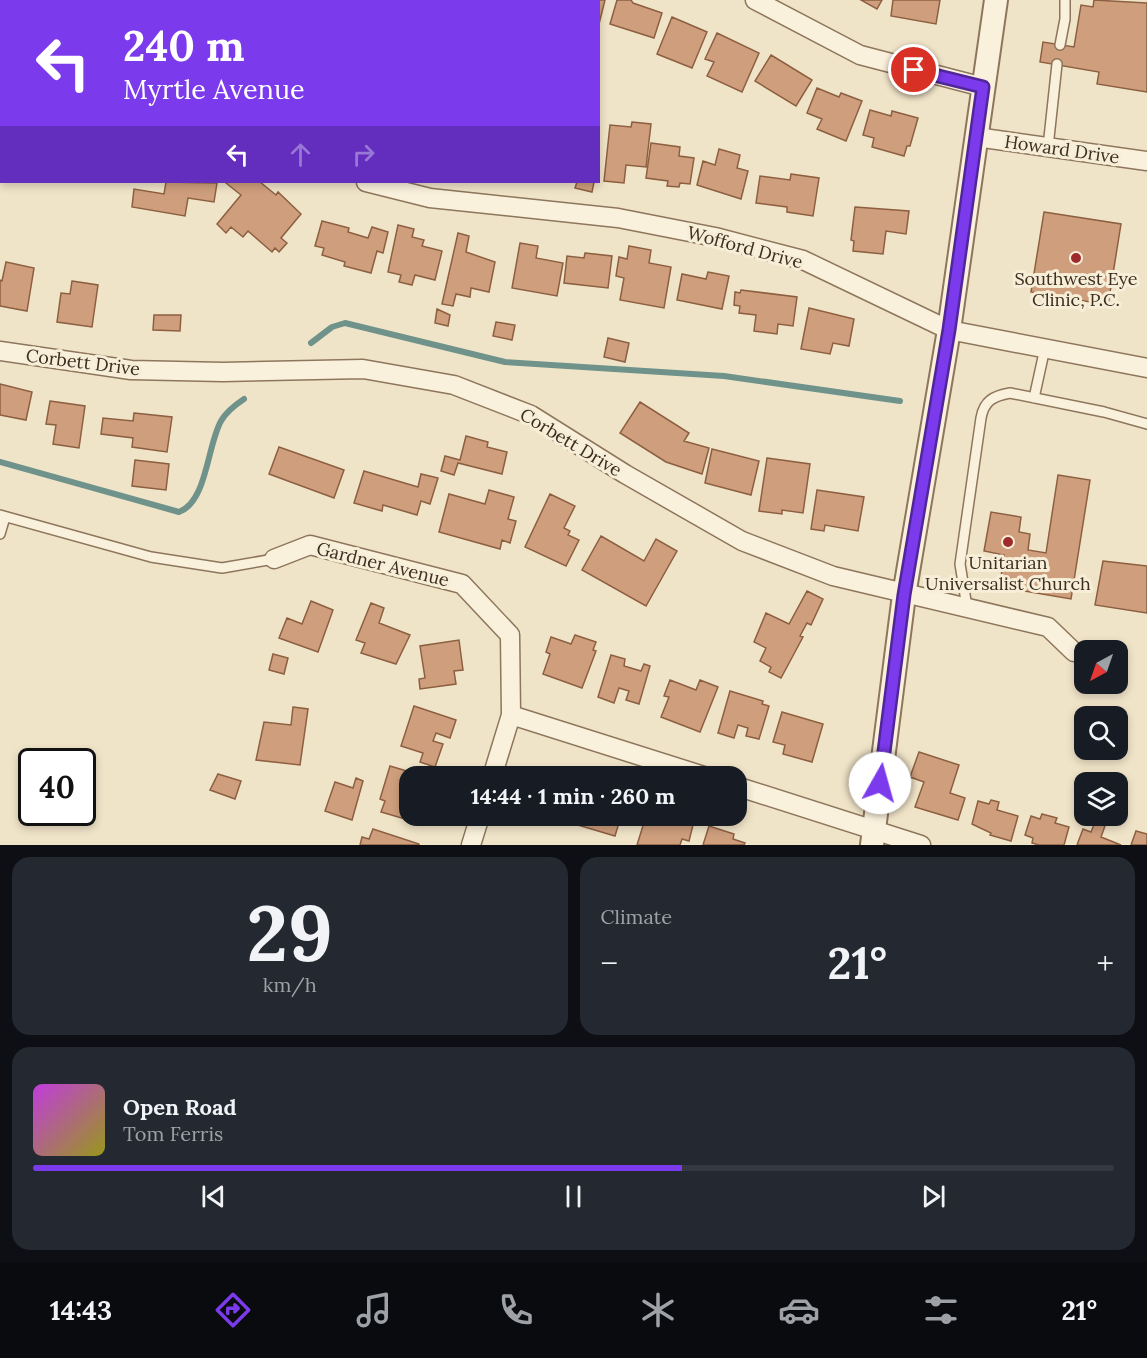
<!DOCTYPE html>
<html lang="en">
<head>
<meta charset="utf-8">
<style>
	:root { --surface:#171b24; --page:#242831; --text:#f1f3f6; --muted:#9ea1a6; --line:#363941; --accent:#7c3aed }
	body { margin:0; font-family:Lora,serif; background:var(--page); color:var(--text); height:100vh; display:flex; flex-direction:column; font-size:22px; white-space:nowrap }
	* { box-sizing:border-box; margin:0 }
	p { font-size:20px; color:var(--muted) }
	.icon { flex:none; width:33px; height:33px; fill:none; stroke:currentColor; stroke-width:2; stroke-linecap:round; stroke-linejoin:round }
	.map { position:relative; height:845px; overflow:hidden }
	.sheet { display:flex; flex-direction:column; gap:12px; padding:12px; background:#0d0f14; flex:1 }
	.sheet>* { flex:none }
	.guide { position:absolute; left:0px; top:0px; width:600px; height:183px; box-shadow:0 3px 9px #0003; background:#7c3aed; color:#fff; overflow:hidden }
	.needle { width:39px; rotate:220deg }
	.fabs { position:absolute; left:1074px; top:640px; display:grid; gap:12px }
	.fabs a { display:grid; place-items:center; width:54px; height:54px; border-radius:12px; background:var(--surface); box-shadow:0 3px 9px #0003; font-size:30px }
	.speed { position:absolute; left:18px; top:748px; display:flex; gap:12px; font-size:30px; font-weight:700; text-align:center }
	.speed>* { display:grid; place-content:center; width:78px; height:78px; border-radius:50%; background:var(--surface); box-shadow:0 3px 9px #0003; line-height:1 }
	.speed .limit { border:3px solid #111; border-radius:9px; background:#fff; color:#111 }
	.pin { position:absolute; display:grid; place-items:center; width:51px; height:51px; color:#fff; margin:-26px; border:3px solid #fff; border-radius:50%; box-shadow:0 2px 6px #0007 }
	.me { position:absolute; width:66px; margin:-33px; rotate:7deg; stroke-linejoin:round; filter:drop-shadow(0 0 4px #0008) }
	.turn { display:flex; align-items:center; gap:21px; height:126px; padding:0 24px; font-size:27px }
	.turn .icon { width:78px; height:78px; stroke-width:2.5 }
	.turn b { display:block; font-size:42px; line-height:51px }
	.lanes { display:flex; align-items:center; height:57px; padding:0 24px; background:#0003; justify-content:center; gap:30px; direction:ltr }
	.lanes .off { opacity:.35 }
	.big { font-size:45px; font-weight:700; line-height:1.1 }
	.sheet .widget { flex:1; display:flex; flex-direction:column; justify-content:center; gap:9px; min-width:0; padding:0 21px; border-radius:18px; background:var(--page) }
	.sheet .dial { align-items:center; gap:0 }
	.dial b { font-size:78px; line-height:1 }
	.song { display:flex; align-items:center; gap:18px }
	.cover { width:72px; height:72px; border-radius:9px; background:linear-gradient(135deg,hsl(290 70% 55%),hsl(60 70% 35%)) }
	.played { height:6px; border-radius:3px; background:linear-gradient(90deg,var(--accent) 60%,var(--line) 60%) }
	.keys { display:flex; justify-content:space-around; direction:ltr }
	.heat { display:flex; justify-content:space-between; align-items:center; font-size:33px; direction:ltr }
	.sheet .tiles { flex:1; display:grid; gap:12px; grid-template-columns:1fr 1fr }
	.widget:last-child { grid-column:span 2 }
	.trip { position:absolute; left:399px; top:766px; width:348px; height:60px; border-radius:18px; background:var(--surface); box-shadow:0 3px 9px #0003; font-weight:700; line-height:60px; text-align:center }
	.tabs { display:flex; height:96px; justify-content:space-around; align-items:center; background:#090b0e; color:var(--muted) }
	.tabs .icon { width:42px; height:42px }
	.tabs .active { color:var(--accent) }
	.tabs b { font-size:27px; color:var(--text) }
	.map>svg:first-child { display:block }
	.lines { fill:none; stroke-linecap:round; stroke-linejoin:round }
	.stream { stroke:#6f938a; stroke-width:6 }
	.building { fill:#cf9f7d; stroke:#8d5f41; stroke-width:1.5 }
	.service-casing { stroke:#8d765c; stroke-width:12 }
	.minor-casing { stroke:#8d765c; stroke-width:21 }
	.tertiary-casing { stroke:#8d765c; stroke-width:26 }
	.service { stroke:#faf1dc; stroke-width:9 }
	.minor { stroke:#faf1dc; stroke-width:18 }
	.tertiary { stroke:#faf1dc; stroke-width:22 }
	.route-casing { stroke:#51269a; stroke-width:15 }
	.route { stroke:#7c3aed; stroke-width:10 }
	.poi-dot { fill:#9e2a2b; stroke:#f7eed8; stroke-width:2 }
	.labels { text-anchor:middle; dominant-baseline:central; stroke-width:6; stroke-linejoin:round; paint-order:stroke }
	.street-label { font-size:18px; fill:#3d2e20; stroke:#f7eed8 }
	.poi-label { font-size:18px; fill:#3d2e20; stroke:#f7eed8 }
</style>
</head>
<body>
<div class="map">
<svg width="1147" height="845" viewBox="0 0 1147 845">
	<rect width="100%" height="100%" fill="#f0e4c8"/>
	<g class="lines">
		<path class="stream" d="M311 343 332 327 345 323 505 362 724 376 900 401
			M0 462 179 512C207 502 207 446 221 421 226 412 235 405 244 399"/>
	</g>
	<path class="building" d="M108 0H153L107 2Z
		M185 0H234L185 2Z
		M559 0H605L598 28V2Z
		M617 0H631L633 3 662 13 654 38 610 24Z
		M861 0H882L877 9Z
		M893 0H940L936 24 891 16Z
		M1094 0 1147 3V92L1097 84 1099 72 1040 62 1043 42 1074 47 1081 5 1093 7Z
		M672 17 707 32 692 68 657 54Z
		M717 33 759 53 742 92 707 76 714 62 705 59Z
		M771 55 812 80 796 106 755 81Z
		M817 88 839 97 841 93 862 101 846 141 817 129 822 119 807 113Z
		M870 110 891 116 892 111 918 118 910 146H907L904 156 872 147 874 138 863 135Z
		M632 122 651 124 646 167 626 165 624 183 604 181 610 125 631 127Z
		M651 143 680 147 679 156 694 158 690 184 680 183 679 187 667 186 668 181 646 178Z
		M719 149 740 155 737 168 748 171 741 199 697 185 703 161 715 165Z
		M791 174 819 178 813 216 787 212V207L756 203 760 176 790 180Z
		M166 182 217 183 214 202 188 198 185 216 132 207 134 189 164 194Z
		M228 182H260L276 195 278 192 301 214 281 238 287 243 279 252 275 248 272 252 248 231 243 237 231 227 226 233 217 224 241 195 226 183Z
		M577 182H594L592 192 575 188Z
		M855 207 909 211 906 234 886 231 883 254 853 251 854 241 851 240Z
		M1044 212 1121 224 1108 305 1031 292Z
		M322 221 349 228 348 232 368 238 372 227 388 232 383 253 377 251 371 273 344 266 345 262 322 255 324 248 315 246Z
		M398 225 414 229 412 237 424 240 422 246 442 251 435 280 415 275 412 285 399 282 401 275 388 272Z
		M458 233 469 236 466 252 495 262 489 292 471 288 470 297 456 294 453 306 442 304Z
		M520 243 538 246 536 258 563 263 557 296 512 288Z
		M629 246 651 250 649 263 671 267 664 308 620 300 624 278 616 276 619 257 627 259Z
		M585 253 612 256 608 288 564 283 567 256 584 258Z
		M6 262 34 268 27 311 0 306V280L2 281Z
		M708 272 729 276 722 309 677 300 682 274 706 279Z
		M72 281 98 285 92 327 57 322 61 293 70 294Z
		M741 290 797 297 793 326 778 324 777 334 754 331 756 315 739 313 740 306 734 305 735 292 740 293Z
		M809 308 854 319 849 346 833 343 830 354 801 349Z
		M437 309 450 315 448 326 435 323Z
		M154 315H181L180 331 153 330Z
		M496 322 515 325 512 340 493 336Z
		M608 338 629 343 625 362 604 357Z
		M0 384 32 392 26 420 0 415Z
		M50 401 85 406 79 448 53 444 56 425 46 424Z
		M640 402 689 433 684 441 709 448 702 474 666 462 620 433Z
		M134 413 172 417 167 452 132 447 133 438 101 434 103 418 133 421Z
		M466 436 488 442 487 447 507 452 502 474 458 463 454 475 441 471 445 456 460 460Z
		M279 447 344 470 334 498 269 474Z
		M712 449 759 461 751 495 705 483Z
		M767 458 810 464 803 513 782 510V514L759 511Z
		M135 460 169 464 166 490 132 486Z
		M364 471 418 487 421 474 438 478 430 504 421 501 417 515 383 505 382 511 354 503Z
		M1058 475 1090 480 1071 599 1018 590 1020 580 1001 577 1004 555 984 551 991 512 1021 517 1019 532 1030 534 1028 550 1046 553Z
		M489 490 514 497 508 519 516 521 510 543 502 540 500 549 439 532 449 494 485 504Z
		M817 490 864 497 858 531 825 525 824 531 811 529Z
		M550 494 575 506 564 528 570 531 568 535 579 540 566 566 525 547Z
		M601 536 644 561 656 539 677 551 646 606 582 570Z
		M1103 561 1147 566V613L1095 605Z
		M807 591 823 599 811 625 807 623 800 636 803 637 781 678 769 672 771 667 760 661 766 648 754 642 766 613 789 624Z
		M311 601 333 610 318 652 279 638 287 618 302 624Z
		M371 603 384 608 379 623 410 635 396 664 361 653 365 643 356 640Z
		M575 635 596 642 593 650 596 651 582 688 543 674 550 654 546 652 551 637 571 644Z
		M459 640 463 670 454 671 456 684 420 689 419 679 425 678 420 646Z
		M273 654 288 658 284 674 269 670Z
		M611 655 625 659 624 666 641 671 644 664 650 666 639 704 626 700 629 691 619 688 614 703 598 697Z
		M670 680 696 690 700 680 718 687 700 732 661 717 669 697 664 696Z
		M730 691 763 701 762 704 769 706 759 739 746 736 748 728 738 725 734 738 718 733Z
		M414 706 456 720 450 738 436 733 433 741 443 744 435 767 420 762 423 753 401 746Z
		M293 707 308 709 300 765 256 760 264 722 291 725Z
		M782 712 823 724 812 762 783 754 785 745 773 742Z
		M919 752 959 765 950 793 965 798 958 820 915 807 924 782 910 777Z
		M390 766 427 777H410V816H421L419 823 381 812 385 801 380 799Z
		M528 770 552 777H526Z
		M218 774 241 781 235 799 210 790Z
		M356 778 363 781 352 820 325 811 335 782 353 788Z
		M991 800 999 802 997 810 1018 816 1011 841 990 835 991 833 972 824 978 801 989 804Z
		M1042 814 1057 818 1055 823 1069 827 1064 845H1039L1032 843 1033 838 1025 835 1031 816 1040 819Z
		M573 816H621L615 836 571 823Z
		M646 816H665L693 825 689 841 682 839 680 845H637Z
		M1095 822 1105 826 1101 837 1121 845H1077L1083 829 1091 832Z
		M709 826 734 834 733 839 745 843 744 845H703Z
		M373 829 419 844V845H360L362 837 369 839Z
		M1136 831 1147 834V845H1131Z"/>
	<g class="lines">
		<defs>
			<path id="service" d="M1060 45 1065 19V0
				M1048 147 1057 64
				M1034 398 1045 348
				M0 515 151 557 222 568 274 559
				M0 534 5 517
				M967 607 960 564 981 418C984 401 993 396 1010 393L1104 412 1147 424"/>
			<path id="minor" d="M755 0 860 55 983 87
				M0 49H2
				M976 137 1147 161
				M366 182 430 198 618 218 715 237 803 260 949 330 1147 368
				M0 351 131 370 223 372 363 369 454 385 531 415 625 474 742 541 833 576 1048 627 1074 652
				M274 559 310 545 462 584 510 635 511 715 707 777
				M492 777 511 715
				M736 786 921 845
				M471 845 480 816"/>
			<path id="tertiary" d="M872 845 904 595 949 330 996 0"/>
		</defs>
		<use href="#service" class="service-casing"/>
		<use href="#minor" class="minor-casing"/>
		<use href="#tertiary" class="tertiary-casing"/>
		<use href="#service" class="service"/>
		<use href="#minor" class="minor"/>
		<use href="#tertiary" class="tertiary"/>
	</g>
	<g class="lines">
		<defs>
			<path id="route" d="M880 783 904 595 949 330 983 87 914 70"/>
		</defs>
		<use href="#route" class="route-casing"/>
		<use href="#route" class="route"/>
	</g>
	<g class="poi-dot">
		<circle cx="1076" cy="258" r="6"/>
		<circle cx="1008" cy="542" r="6"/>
	</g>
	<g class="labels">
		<g class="street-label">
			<text transform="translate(1062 149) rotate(8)">Howard Drive</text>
			<text transform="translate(745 247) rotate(15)">Wofford Drive</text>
			<text transform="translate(83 362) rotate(7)">Corbett Drive</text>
			<text transform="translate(571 442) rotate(31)">Corbett Drive</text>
			<text transform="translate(383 564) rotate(14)">Gardner Avenue</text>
		</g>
		<g class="poi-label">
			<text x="1076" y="278">Southwest Eye<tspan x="1076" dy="21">Clinic, P.C.</tspan></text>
			<text x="1008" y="562">Unitarian<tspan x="1008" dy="21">Universalist Church</tspan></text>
		</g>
	</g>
</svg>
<div class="fabs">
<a><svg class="needle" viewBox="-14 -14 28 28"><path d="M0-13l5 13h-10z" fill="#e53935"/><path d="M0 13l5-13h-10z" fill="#9ea1a6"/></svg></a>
<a><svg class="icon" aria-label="search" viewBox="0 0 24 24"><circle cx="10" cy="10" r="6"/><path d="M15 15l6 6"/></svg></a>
<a><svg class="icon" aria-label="layers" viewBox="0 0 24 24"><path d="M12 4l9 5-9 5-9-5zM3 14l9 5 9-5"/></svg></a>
</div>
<div class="speed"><div class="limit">40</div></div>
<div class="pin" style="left:914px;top:70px;background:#d93025"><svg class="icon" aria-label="arrive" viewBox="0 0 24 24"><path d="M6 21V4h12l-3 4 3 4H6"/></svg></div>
<svg class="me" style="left:880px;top:783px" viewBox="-20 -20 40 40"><circle r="19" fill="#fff"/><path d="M0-13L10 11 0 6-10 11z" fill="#7c3aed"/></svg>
<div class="trip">14:44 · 1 min · 260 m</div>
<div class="guide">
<div class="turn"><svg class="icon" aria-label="left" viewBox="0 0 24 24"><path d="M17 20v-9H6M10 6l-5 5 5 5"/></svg><div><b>240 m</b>Myrtle Avenue</div></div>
<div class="lanes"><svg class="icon" aria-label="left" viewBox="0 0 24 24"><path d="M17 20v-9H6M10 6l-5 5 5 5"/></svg><svg class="icon off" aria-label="ahead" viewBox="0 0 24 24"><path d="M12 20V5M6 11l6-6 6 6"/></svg><svg class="icon off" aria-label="right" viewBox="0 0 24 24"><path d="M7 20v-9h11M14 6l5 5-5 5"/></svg></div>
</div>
</div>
<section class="sheet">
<div class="tiles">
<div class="widget dial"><b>29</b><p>km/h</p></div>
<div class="widget"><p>Climate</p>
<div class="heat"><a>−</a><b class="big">21°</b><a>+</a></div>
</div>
<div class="widget">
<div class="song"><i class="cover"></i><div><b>Open Road</b><p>Tom Ferris</p></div></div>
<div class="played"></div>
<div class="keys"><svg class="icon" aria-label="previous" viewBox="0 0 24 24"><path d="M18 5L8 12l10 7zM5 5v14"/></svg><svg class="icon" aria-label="pause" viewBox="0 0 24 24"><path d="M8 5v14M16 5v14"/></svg><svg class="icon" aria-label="next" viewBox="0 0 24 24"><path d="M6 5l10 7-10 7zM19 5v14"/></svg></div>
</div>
</div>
</section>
<nav class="tabs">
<b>14:43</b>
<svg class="icon active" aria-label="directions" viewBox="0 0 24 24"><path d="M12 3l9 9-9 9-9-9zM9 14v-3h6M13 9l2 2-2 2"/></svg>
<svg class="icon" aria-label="music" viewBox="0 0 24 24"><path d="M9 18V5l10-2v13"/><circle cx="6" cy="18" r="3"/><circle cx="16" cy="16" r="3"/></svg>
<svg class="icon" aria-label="phone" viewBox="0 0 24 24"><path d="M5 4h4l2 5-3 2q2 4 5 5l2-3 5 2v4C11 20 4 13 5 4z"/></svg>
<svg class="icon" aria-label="climate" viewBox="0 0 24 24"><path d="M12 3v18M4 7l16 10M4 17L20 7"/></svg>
<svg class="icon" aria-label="car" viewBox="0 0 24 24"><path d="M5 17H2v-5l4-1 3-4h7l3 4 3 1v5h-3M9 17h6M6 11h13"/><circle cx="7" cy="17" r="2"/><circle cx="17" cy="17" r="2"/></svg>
<svg class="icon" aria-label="filters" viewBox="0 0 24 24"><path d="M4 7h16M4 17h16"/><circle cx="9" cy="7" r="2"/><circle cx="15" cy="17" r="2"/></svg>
<b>21°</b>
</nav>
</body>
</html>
